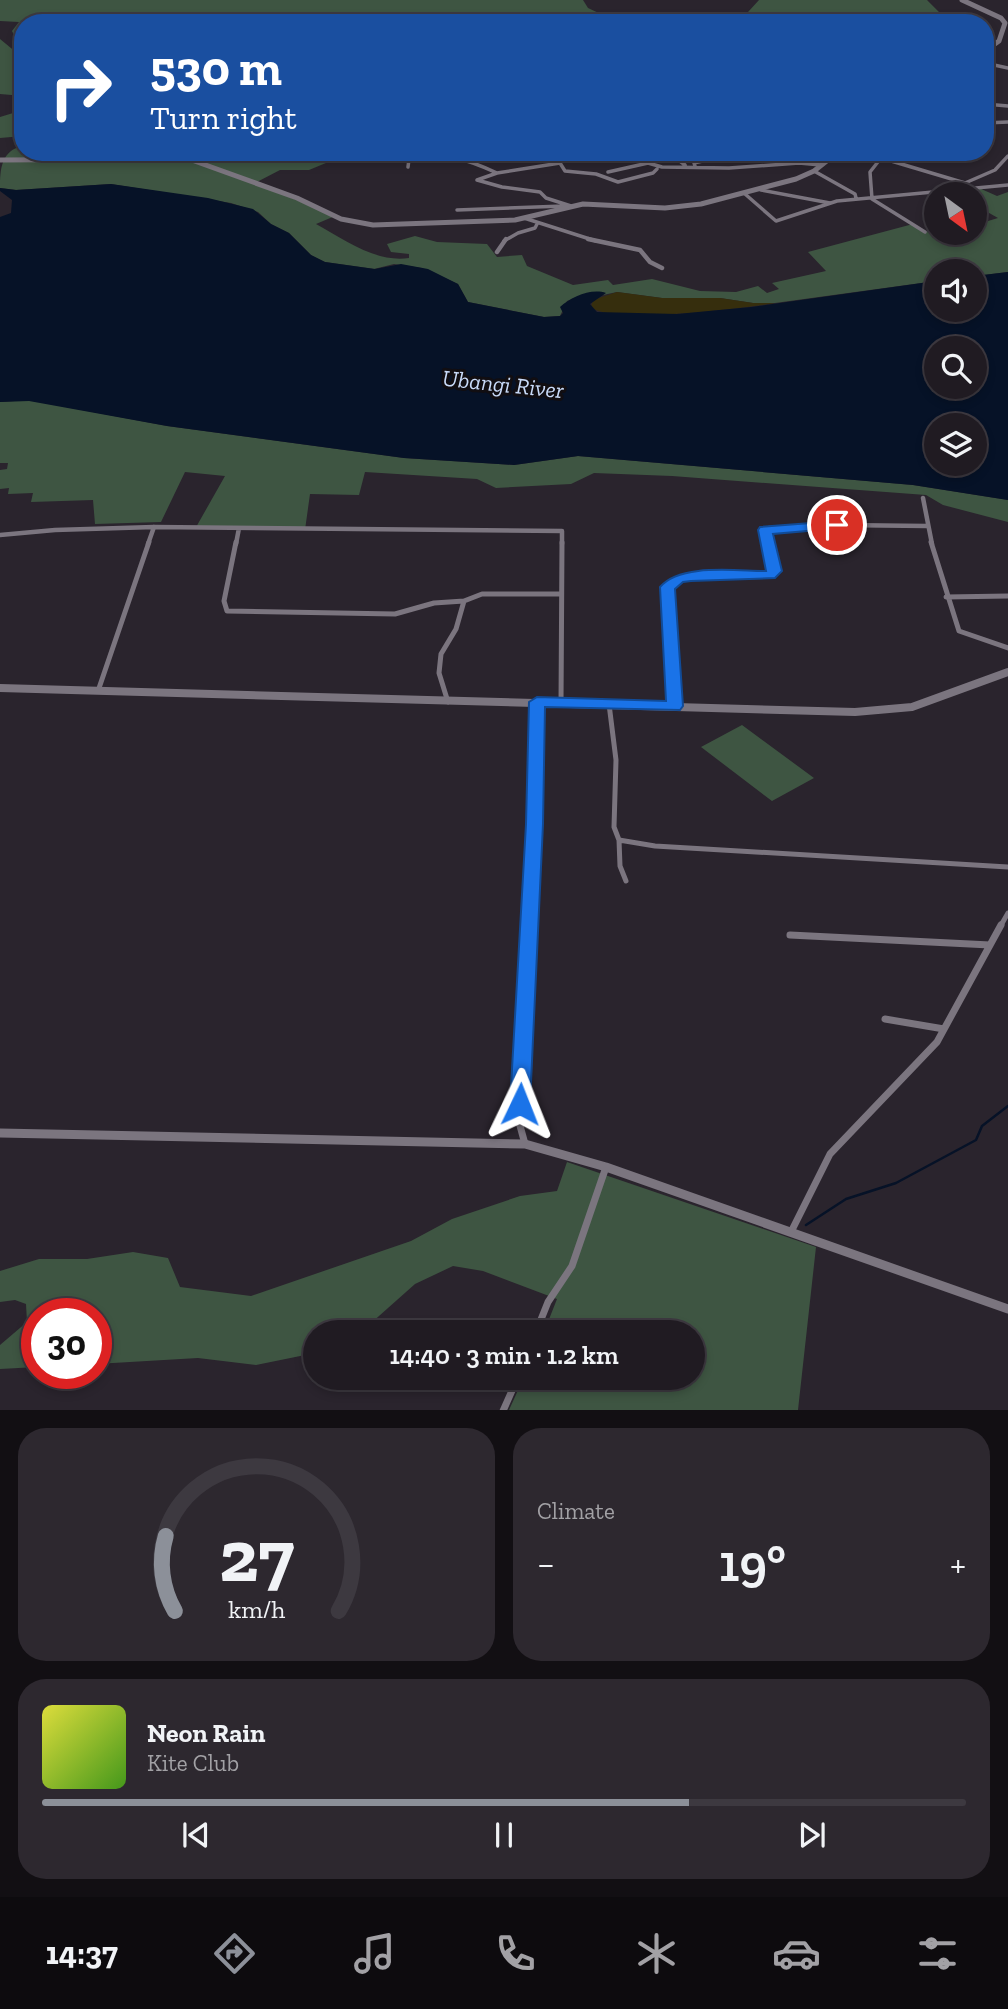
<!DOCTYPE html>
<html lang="en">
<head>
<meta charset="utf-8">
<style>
	:root { --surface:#201b22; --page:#2d282f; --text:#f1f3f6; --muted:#a2a1a5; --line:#3d3940; --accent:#8c9099 }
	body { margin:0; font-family:"Zilla Slab",serif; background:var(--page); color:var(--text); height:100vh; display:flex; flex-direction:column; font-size:26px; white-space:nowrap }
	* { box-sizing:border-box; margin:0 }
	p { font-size:23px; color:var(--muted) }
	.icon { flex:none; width:38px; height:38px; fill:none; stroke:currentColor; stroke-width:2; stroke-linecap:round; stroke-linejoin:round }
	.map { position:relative; height:1410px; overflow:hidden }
	.drawer { display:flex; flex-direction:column; gap:18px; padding:18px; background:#120f13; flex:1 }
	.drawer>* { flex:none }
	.guide { position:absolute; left:14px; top:14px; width:980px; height:147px; border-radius:28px; box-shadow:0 4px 10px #0003,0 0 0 2px var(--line); background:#1a4fa0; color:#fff; overflow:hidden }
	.needle { width:46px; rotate:147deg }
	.fabs { position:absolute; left:924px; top:182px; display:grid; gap:14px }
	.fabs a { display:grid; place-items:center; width:63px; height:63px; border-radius:50%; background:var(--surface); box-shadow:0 4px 10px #0003,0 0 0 2px var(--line); font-size:35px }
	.speed { position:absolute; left:21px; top:1298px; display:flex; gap:14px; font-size:35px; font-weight:700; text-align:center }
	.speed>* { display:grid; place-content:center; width:91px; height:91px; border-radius:50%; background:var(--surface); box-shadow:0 4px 10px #0003,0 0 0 2px var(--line); line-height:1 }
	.speed .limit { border:10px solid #d22; background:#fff; color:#111 }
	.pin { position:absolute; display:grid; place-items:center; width:60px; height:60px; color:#fff; margin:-30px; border:4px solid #fff; border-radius:50%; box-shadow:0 2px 7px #0007 }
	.me { position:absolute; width:77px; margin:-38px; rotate:2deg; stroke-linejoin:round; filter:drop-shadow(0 0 5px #0008) }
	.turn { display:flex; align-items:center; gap:24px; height:147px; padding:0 21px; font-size:32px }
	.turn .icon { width:91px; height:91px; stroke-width:2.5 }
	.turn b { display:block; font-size:49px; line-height:60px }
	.big { font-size:52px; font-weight:600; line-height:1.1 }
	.drawer .tile { flex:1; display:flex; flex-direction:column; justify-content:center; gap:10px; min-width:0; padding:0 24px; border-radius:28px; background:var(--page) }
	.drawer .dial { align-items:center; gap:0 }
	.dial svg { height:182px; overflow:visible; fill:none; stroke:var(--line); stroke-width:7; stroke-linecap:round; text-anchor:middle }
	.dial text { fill:var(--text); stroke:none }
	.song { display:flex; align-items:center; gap:21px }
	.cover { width:84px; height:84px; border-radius:10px; background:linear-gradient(135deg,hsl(60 70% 55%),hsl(100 70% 35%)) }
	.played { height:7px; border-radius:4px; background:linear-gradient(90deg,var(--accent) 70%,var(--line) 70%) }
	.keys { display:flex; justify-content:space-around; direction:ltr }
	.heat { display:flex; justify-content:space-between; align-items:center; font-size:38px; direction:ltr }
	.drawer .tiles { flex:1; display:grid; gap:18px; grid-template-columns:1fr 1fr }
	.tile:last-child { grid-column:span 2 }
	.trip { position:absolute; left:303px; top:1320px; width:402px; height:70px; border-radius:35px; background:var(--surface); box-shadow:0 4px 10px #0003,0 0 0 2px var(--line); font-weight:600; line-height:70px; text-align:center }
	.tabs { display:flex; height:112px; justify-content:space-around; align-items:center; background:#0d0b0e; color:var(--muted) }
	.tabs .icon { width:49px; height:49px }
	.tabs .current { color:var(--accent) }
	.tabs b { font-size:32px; color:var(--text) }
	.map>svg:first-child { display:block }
	.green { fill:#3e5542 }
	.sand { fill:#362e0d }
	.water { fill:#061227; fill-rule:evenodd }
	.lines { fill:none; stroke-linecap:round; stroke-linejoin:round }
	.stream { stroke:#061227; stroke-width:2.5 }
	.minor-far3 { stroke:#7b757f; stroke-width:3.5 }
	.minor-far2 { stroke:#7b757f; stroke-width:4.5 }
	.minor-far1 { stroke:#7b757f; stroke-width:5 }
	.minor { stroke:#7b757f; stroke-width:7 }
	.tertiary { stroke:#7b757f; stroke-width:9 }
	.secondary-far1 { stroke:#7b757f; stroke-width:5 }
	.secondary { stroke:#7b757f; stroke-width:8 }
	.route { fill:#1a73e8; stroke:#114b97; stroke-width:2 }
	.labels { text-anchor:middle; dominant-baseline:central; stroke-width:6; stroke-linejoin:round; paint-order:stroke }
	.far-water-label { font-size:23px; font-style:italic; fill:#c9dbf9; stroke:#110e12 }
</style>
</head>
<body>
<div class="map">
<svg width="1008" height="1411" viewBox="0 0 1008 1411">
	<rect width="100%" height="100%" fill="#2a242d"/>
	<path class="green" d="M0 0H583L588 8 620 23H73L70 15 48 17 49 23H23V39L15 37 12 31 19 22 0 21Z
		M759 0H927L942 15 925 23H738Z
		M0 39 17 53H23V96L0 94Z
		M23 110V136L0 138V117Z
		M23 146V152H334L338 158 309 170H280L255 183 335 216 316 224C344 239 375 263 409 258V254L391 252 387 244 415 236 437 242 487 244 497 257 522 255 527 266 573 285 608 280 613 285 652 279 700 291 736 292 758 286 767 293 779 289 772 283 826 271 808 252 913 224 925 232 936 229V233H975V219L980 218 988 221 998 218 982 209 988 206 975 200V194H957L951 189 979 188 997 196 1008 192V272L975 276V271H936V281L775 303H753L720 298H662L617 292 603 295 605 293 591 292 567 301 560 316 544 317 468 302 458 284 422 268 394 264 374 269 325 262 311 255 289 233 271 224 258 212 231 203 111 184 16 190 0 188C0 170 1 150 23 146Z
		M29 400 167 426 404 458 514 465 578 456 913 485 1008 500V522L943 505 926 495 672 476 594 473 571 484 496 488 477 479 365 472 359 495 310 494 305 530 195 529 225 476 185 472 161 522 95 524 93 500 31 502 33 493 8 494 9 488 0 489V470L7 469 8 463H0V402Z
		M742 725 814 778 772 801 701 747Z
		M567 1162 816 1247 798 1410H509L524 1377H693V1332H544L557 1299 483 1271 453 1266 415 1284 361 1332H315V1353L256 1365 198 1358 96 1364V1314H37V1367L0 1369V1345L27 1322 26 1304 15 1300 0 1302V1271L39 1259H87L133 1252 168 1258 180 1287 251 1296 411 1241 452 1219 520 1196 557 1191Z"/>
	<path class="sand" d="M617 292 662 298H720L753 303H775C744 308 611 325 591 307L593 300Z"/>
	<path class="water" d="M111 184 208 198 253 209 271 224 289 233 311 255 325 262 375 269 401 264 428 269 458 284 468 302 544 317 560 316 563 313 560 307C571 297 591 288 606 293L590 304 597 312 677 314 751 307 936 281V310H975V276L1008 272V500L913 485 578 456 514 465 404 458 167 426 29 401 0 402V217L11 213 12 200 0 191V188L16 190ZM936 348H975V387H936ZM936 425H975V464H936Z"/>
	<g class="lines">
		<path class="stream" d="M806 1225 846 1199 896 1183 976 1140 982 1126 1008 1106"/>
		<path class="minor-far3" d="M944 23 946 21
			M985 63 1008 68
			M985 104 1008 106
			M985 123 1008 122
			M668 152 685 165
			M861 152 965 183
			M881 158 870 172 872 199 925 232
			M695 166 694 163 741 152
			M408 167 409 159C441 151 467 159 497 173
			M814 171 855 194 856 198
			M608 172 648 163 662 167 729 168 799 163 821 165
			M965 183 995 170 1008 156
			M761 190 830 203
			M745 194 776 221 837 201 1008 185
			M571 206 546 198 540 192 502 187 477 180 497 173 560 163 565 171 596 174 618 182 653 173 657 169
			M457 210 564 206
			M524 218 596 241
			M504 241 518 233 535 228 537 224"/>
		<path class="minor-far2" d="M588 239 640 250 650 262 662 268
			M497 252 506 239
			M923 498 932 544
			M0 535 55 530 154 527 562 531V544
			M148 544 154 527
			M236 544 239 528
			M767 544 765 534 769 528 837 525 927 526"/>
		<path class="minor-far1" d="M236 542 224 601 227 611 395 614 434 603 464 601 482 594H561
			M931 542 959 631 1008 648
			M946 597 1008 596
			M98 691 149 542
			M448 702 439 673 441 654 456 629 464 601
			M561 703 562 542
			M609 704 616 760 614 827 619 840 620 866 626 881
			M675 706 667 587 689 577 773 573 767 542
			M619 840 655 846 1008 867
			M529 927 535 824 537 702
			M1000 927 1008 913"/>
		<path class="minor" d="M790 935 990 945
			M885 1019 944 1029
			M525 1144 519 1122 529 925
			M791 1232 830 1154 937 1042 1001 925
			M536 1332 548 1302 572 1266 606 1167
			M503 1411 518 1377"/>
		<path class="tertiary" d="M0 1133 525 1144 606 1167 1008 1309"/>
		<path class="secondary-far1" d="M962 0 1001 18 1005 23 999 41 985 51
			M0 160 189 159 297 198 341 219 373 225 515 220 583 204 665 208 701 204 796 179 814 171 838 152"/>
		<path class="secondary" d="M0 688 855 712 912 707 1008 672"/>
	</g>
	<path class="route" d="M837 521 844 525 842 528 773 534 782 571 775 578 691 581 683 582 675 589 683 706 680 710 545 707 543 824 530 1104 527 1109 520 1111 513 1109 510 1104 526 824 529 702 537 697 666 701 660 587C680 563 736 571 766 571L758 530 760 527Z"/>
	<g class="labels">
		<g class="far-water-label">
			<text transform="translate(503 384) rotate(6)">Ubangi River</text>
		</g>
	</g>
</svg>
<div class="fabs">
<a><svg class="needle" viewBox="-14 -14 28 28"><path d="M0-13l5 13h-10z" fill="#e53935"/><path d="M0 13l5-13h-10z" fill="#a2a1a5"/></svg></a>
<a><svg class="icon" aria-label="sound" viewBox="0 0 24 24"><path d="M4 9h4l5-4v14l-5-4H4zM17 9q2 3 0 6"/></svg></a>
<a><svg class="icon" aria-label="search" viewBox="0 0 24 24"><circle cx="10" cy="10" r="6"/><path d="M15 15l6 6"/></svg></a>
<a><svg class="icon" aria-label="layers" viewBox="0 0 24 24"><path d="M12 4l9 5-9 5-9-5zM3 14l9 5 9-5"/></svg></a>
</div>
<div class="speed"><div class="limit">30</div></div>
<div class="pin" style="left:837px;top:525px;background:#d93025"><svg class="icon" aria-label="arrive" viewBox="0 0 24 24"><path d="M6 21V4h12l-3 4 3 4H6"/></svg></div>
<svg class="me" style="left:520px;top:1104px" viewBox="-20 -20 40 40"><path d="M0-17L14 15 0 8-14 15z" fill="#1a73e8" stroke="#fff" stroke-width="4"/></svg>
<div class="trip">14:40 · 3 min · 1.2 km</div>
<div class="guide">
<div class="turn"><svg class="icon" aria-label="right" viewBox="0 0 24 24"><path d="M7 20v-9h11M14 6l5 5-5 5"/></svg><div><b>530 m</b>Turn right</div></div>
</div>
</div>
<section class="drawer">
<div class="tiles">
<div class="tile dial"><svg viewBox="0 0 100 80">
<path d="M14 69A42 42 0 1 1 86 69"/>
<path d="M14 69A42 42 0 0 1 10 36" stroke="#8c9099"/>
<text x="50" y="56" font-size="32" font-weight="700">27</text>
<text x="50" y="72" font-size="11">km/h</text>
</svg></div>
<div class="tile"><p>Climate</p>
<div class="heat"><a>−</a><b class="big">19°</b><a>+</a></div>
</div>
<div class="tile">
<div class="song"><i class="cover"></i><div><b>Neon Rain</b><p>Kite Club</p></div></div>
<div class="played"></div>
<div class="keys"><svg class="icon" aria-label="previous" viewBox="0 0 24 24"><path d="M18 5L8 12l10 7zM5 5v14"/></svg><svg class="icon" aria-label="pause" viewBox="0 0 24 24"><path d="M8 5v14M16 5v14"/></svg><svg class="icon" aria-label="next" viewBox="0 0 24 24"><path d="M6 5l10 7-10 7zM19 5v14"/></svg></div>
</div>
</div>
</section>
<nav class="tabs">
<b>14:37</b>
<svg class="icon current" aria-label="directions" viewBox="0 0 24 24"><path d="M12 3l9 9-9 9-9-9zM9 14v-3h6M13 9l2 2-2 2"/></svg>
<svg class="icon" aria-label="music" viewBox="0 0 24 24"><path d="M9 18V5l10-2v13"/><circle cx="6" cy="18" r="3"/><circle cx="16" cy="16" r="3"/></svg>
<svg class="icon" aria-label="phone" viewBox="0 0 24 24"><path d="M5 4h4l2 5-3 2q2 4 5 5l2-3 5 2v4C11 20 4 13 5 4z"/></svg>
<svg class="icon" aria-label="climate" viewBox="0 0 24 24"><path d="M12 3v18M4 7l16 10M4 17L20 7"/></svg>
<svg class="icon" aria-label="car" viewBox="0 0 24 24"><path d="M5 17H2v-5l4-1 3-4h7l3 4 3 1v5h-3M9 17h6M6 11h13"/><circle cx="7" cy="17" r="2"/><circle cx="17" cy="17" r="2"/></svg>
<svg class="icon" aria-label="filters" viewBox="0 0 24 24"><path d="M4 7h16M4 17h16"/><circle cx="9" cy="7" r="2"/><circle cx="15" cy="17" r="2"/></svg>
</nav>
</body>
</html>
